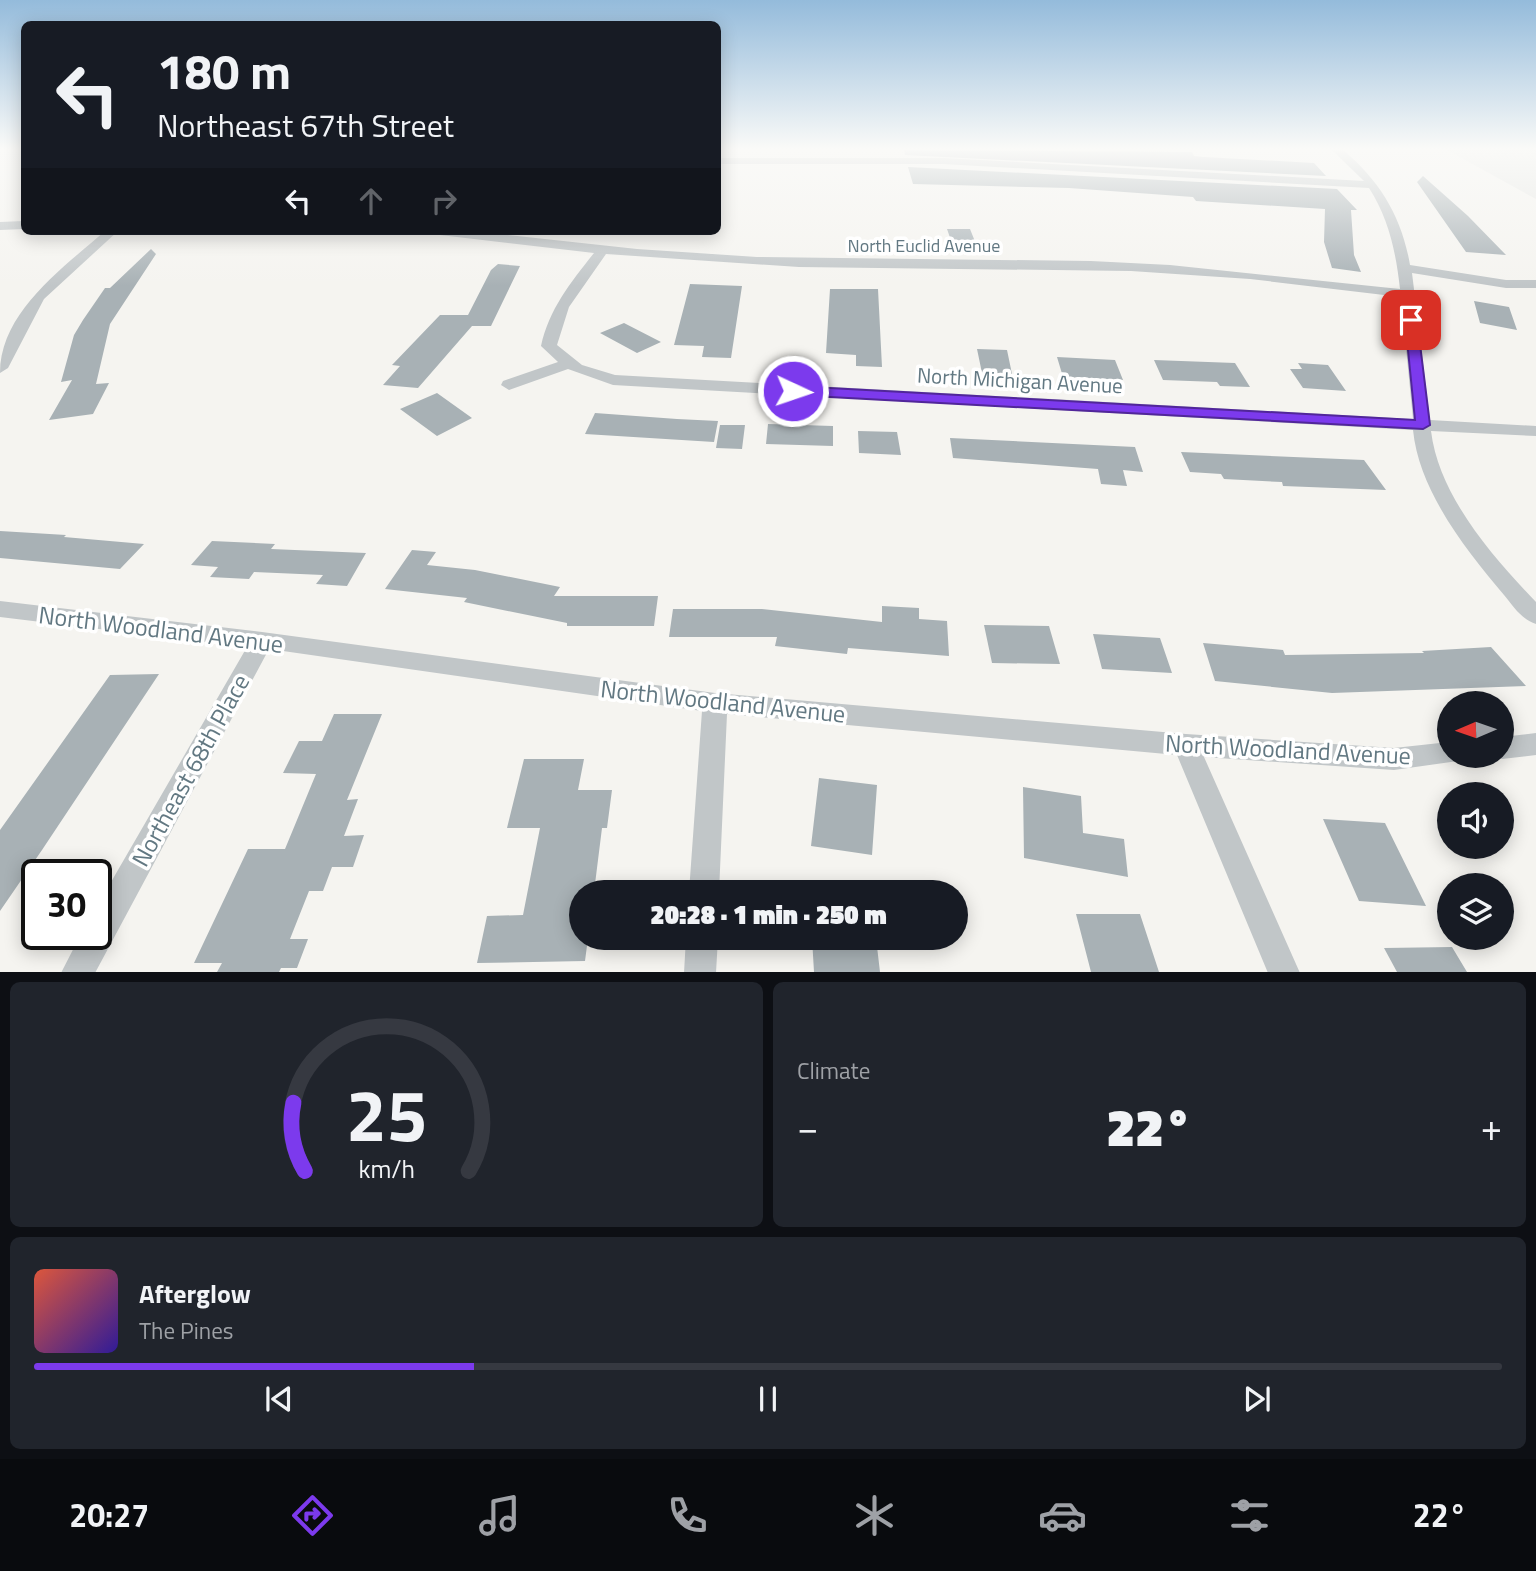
<!DOCTYPE html>
<html lang="en">
<head>
<meta charset="utf-8">
<style>
	:root { --surface:#171b24; --page:#20242c; --text:#f1f3f6; --muted:#9ea1a6; --line:#363941; --accent:#7c3aed }
	body { margin:0; font-family:"Titillium Web",sans-serif; background:var(--page); color:var(--text); height:100vh; display:flex; flex-direction:column; font-size:26px; white-space:nowrap }
	* { box-sizing:border-box; margin:0 }
	p { font-size:23px; color:var(--muted) }
	.icon { flex:none; width:38px; height:38px; fill:none; stroke:currentColor; stroke-width:2; stroke-linecap:round; stroke-linejoin:round }
	.map { position:relative; height:972px; overflow:hidden }
	.sheet { display:flex; flex-direction:column; gap:10px; padding:10px; background:#0d0f14; flex:1 }
	.sheet>* { flex:none }
	.banner { position:absolute; left:21px; top:21px; width:700px; height:214px; border-radius:10px; box-shadow:0 4px 18px #0003; background:#171b24; color:var(--text); overflow:hidden }
	.needle { width:46px; rotate:268deg }
	.controls { position:absolute; left:1437px; top:691px; display:grid; gap:14px }
	.controls a { display:grid; place-items:center; width:77px; height:77px; border-radius:50%; background:var(--surface); box-shadow:0 4px 18px #0003; font-size:35px }
	.speed { position:absolute; left:21px; top:859px; display:flex; gap:14px; font-size:35px; font-weight:700; text-align:center }
	.speed>* { display:grid; place-content:center; width:91px; height:91px; border-radius:50%; background:var(--surface); box-shadow:0 4px 18px #0003; line-height:1 }
	.speed .limit { border:4px solid #111; border-radius:10px; background:#fff; color:#111 }
	.pin { position:absolute; display:grid; place-items:center; width:60px; height:60px; color:#fff; margin:-30px; border-radius:14px; box-shadow:0 4px 10px #0006 }
	.me { position:absolute; width:77px; margin:-38px; rotate:93deg; stroke-linejoin:round; filter:drop-shadow(0 0 5px #0008) }
	.turn { display:flex; align-items:center; gap:24px; height:147px; padding:0 21px; font-size:32px }
	.turn .icon { width:91px; height:91px; stroke-width:2.5 }
	.turn b { display:block; font-size:49px; line-height:60px }
	.lanes { display:flex; align-items:center; height:66px; padding:0 21px; background:#0003; justify-content:center; gap:35px; direction:ltr }
	.lanes .off { opacity:.35 }
	.big { font-size:52px; font-weight:800; line-height:1.1 }
	.sheet .widget { flex:1; display:flex; flex-direction:column; justify-content:center; gap:10px; min-width:0; padding:0 24px; border-radius:10px; background:var(--page) }
	.sheet .dial { align-items:center; gap:0 }
	.dial svg { height:182px; overflow:visible; fill:none; stroke:var(--line); stroke-width:7; stroke-linecap:round; text-anchor:middle }
	.dial text { fill:var(--text); stroke:none }
	.song { display:flex; align-items:center; gap:21px }
	.cover { width:84px; height:84px; border-radius:10px; background:linear-gradient(135deg,hsl(10 70% 55%),hsl(250 70% 35%)) }
	.played { height:7px; border-radius:4px; background:linear-gradient(90deg,var(--accent) 30%,var(--line) 30%) }
	.keys { display:flex; justify-content:space-around; direction:ltr }
	.heat { display:flex; justify-content:space-between; align-items:center; font-size:38px; direction:ltr }
	.sheet .tiles { flex:1; display:grid; gap:10px; grid-template-columns:1fr 1fr }
	.widget:last-child { grid-column:span 2 }
	.trip { position:absolute; left:569px; top:880px; width:399px; height:70px; border-radius:35px; background:var(--surface); box-shadow:0 4px 18px #0003; font-weight:800; line-height:70px; text-align:center }
	.menu { display:flex; height:112px; justify-content:space-around; align-items:center; background:#090b0e; color:var(--muted) }
	.menu .icon { width:49px; height:49px }
	.menu .on { color:var(--accent) }
	.menu b { font-size:32px; color:var(--text) }
	.map>svg:first-child { display:block }
	.built { fill:#e5e6e4 }
	.building { fill:#a8b1b5 }
	.lines { fill:none; stroke-linecap:round; stroke-linejoin:round }
	.minor { fill:#c1c6c8; fill-rule:evenodd }
	.route { fill:#7c3aed; stroke:#51269a; stroke-width:2 }
	.labels { text-anchor:middle; dominant-baseline:central; stroke-width:7; stroke-linejoin:round; paint-order:stroke }
	.far-street-label { font-size:18px; fill:#627882; stroke:#fff }
	.street-label { font-size:21px; fill:#627882; stroke:#fff }
	.near-street-label { font-size:24px; fill:#627882; stroke:#fff }
</style>
</head>
<body>
<div class="map">
<svg width="1536" height="973" viewBox="0 0 1536 973">
	<rect width="100%" height="100%" fill="#f5f4f0"/>
	<path class="built" d="M1447 150H1536V199Z"/>
	<path class="building" d="M904 150 1192 152 1194 156 1204 157 1314 163 1326 176 905 155Z
		M908 167 1337 189 1357 210H1351L1354 255 1361 272 1332 268 1324 242 1325 209 1196 201 1193 197 1069 188 913 184Z
		M1423 176 1468 216 1506 255 1466 252 1417 182Z
		M947 229H970L978 249H954Z
		M151 249 156 254 110 324 96 384 109 383 93 414 49 420 72 380 61 382 74 335 83 320 105 288H110Z
		M498 264 520 266 491 326H472L418 388 383 385 400 366 392 365 440 315H468L491 270Z
		M690 284 742 286 731 358 702 357 704 346 674 345Z
		M830 289H878L882 367 856 366V355L826 353Z
		M1474 301 1509 307 1517 330 1480 323Z
		M624 323 661 342 637 353 600 333Z
		M977 349 1007 350 1012 374 982 373Z
		M1057 357 1115 360 1123 380 1063 377Z
		M1154 360 1235 363 1250 387 1220 386 1217 382 1163 380Z
		M1298 363 1328 365 1346 391 1303 388 1290 369H1302Z
		M437 393 472 418 437 436 400 409Z
		M595 413 677 419 718 421 714 442 585 434Z
		M768 424 833 426V446L766 444Z
		M720 425H745L742 449 716 448Z
		M858 431 897 432 901 455 859 453Z
		M950 438 1135 447 1143 472 1123 470 1127 486 1101 484 1098 469 953 458Z
		M1181 452 1364 460 1386 490 1283 486 1282 482 1224 479 1221 474 1190 472Z
		M0 531 66 535 64 537 144 544 120 569 0 558Z
		M212 541 275 544 271 549 366 553 347 586 316 584 323 575 254 572 249 579 210 577 218 567 191 565Z
		M412 550 436 552 427 565 475 570 560 587 554 596H658L654 626H567V623L464 602 467 598 385 589Z
		M882 606 919 608V619L947 621 949 656 848 648 847 654 775 646 777 637H669L673 609H762L882 622Z
		M984 625 1049 626 1060 664 992 663Z
		M1093 634 1160 638 1172 673 1102 669Z
		M1203 643 1283 650 1285 655 1424 653 1422 651 1491 647 1526 686 1332 693 1215 681Z
		M159 674 42 850 0 911V830L110 675Z
		M334 714H382L347 800 358 799 344 836 364 835 353 867H332L323 891H309L290 939H308L297 968H281L279 972H217L222 963H194L248 849H285L316 774 283 773 299 741H322Z
		M524 759H584L578 790H612L607 828H602L594 892H581V938H588L585 961 477 963 487 916 523 915 540 828H507Z
		M819 778 877 785 872 855 811 846Z
		M1023 787 1081 796 1083 833 1124 839 1128 877 1024 858Z
		M1323 819 1385 823 1426 906 1359 901Z
		M1076 914H1140L1159 972H1091Z
		M812 938H876L880 972H814Z
		M1452 947 1467 972H1397L1384 948Z"/>
	<g class="lines">
		<path class="minor" d="M1332 150H1343C1380 181 1402 217 1410 265L1506 280H1536V288H1506L1412 273 1430 420 1536 426V436L1431 431C1439 496 1492 556 1536 602V624C1522 620 1513 606 1504 595 1466 550 1419 491 1413 430L613 385 568 369 509 390 501 385 503 381 558 362 541 346C549 309 571 282 594 253L440 235 434 231H471L637 249 757 257 1091 261 1170 265 1400 289C1396 253 1389 219 1369 188L943 164H718V158H943L1364 181ZM606 254 799 267 1131 271 1250 279 1401 297 1413 419 615 375 582 365 557 345 569 307Z
			M24 221V229L0 230V222Z
			M105 231H118L44 299 8 368 0 373C0 312 63 268 105 231Z
			M0 601 262 632 715 693 1186 734 1394 748 1449 742V756H1461L1458 761 1394 770 1204 757 1300 973H1268L1177 755 727 714 719 892H689L702 711 269 649 95 973H61L81 934H96V908L247 647 0 617Z
			M1536 733V755L1502 759 1494 756H1502V737Z
			M686 938H718L716 973H684Z"/>
	</g>
	<linearGradient id="sky" x2="0" y2="1"><stop stop-color="#94bbdb"/><stop offset="0.52" stop-color="#fafaf8"/><stop offset="1" stop-color="#fafaf8" stop-opacity="0"/></linearGradient>
	<rect width="1536" height="286" fill="url(#sky)"/>
	<path class="route" d="M1411 317 1417 320 1430 425 1423 429 793 395 786 391 793 386 1415 420 1405 320Z"/>
	<g class="labels">
		<g class="far-street-label">
			<text x="924" y="245">North Euclid Avenue</text>
		</g>
		<g class="street-label">
			<text transform="translate(1020 380) rotate(3)">North Michigan Avenue</text>
		</g>
		<g class="near-street-label">
			<text transform="translate(161 629) rotate(7)">North Woodland Avenue</text>
			<text transform="translate(723 701) rotate(6)">North Woodland Avenue</text>
			<text transform="translate(1288 749) rotate(3)">North Woodland Avenue</text>
			<text transform="translate(190 770) rotate(-61)">Northeast 68th Place</text>
		</g>
	</g>
</svg>
<div class="controls">
<a><svg class="needle" viewBox="-14 -14 28 28"><path d="M0-13l5 13h-10z" fill="#e53935"/><path d="M0 13l5-13h-10z" fill="#9ea1a6"/></svg></a>
<a><svg class="icon" aria-label="sound" viewBox="0 0 24 24"><path d="M4 9h4l5-4v14l-5-4H4zM17 9q2 3 0 6"/></svg></a>
<a><svg class="icon" aria-label="layers" viewBox="0 0 24 24"><path d="M12 4l9 5-9 5-9-5zM3 14l9 5 9-5"/></svg></a>
</div>
<div class="speed"><div class="limit">30</div></div>
<div class="pin" style="left:1411px;top:320px;background:#d93025"><svg class="icon" aria-label="arrive" viewBox="0 0 24 24"><path d="M6 21V4h12l-3 4 3 4H6"/></svg></div>
<svg class="me" style="left:793px;top:391px" viewBox="-20 -20 40 40"><circle r="17" fill="#7c3aed" stroke="#fff" stroke-width="3"/><path d="M0-11L8 9 0 5-8 9z" fill="#fff"/></svg>
<div class="trip">20:28 · 1 min · 250 m</div>
<div class="banner">
<div class="turn"><svg class="icon" aria-label="left" viewBox="0 0 24 24"><path d="M17 20v-9H6M10 6l-5 5 5 5"/></svg><div><b>180 m</b>Northeast 67th Street</div></div>
<div class="lanes"><svg class="icon" aria-label="left" viewBox="0 0 24 24"><path d="M17 20v-9H6M10 6l-5 5 5 5"/></svg><svg class="icon off" aria-label="ahead" viewBox="0 0 24 24"><path d="M12 20V5M6 11l6-6 6 6"/></svg><svg class="icon off" aria-label="right" viewBox="0 0 24 24"><path d="M7 20v-9h11M14 6l5 5-5 5"/></svg></div>
</div>
</div>
<section class="sheet">
<div class="tiles">
<div class="widget dial"><svg viewBox="0 0 100 80">
<path d="M14 69A42 42 0 1 1 86 69"/>
<path d="M14 69A42 42 0 0 1 9 39" stroke="#7c3aed"/>
<text x="50" y="56" font-size="32" font-weight="700">25</text>
<text x="50" y="72" font-size="11">km/h</text>
</svg></div>
<div class="widget"><p>Climate</p>
<div class="heat"><a>−</a><b class="big">22°</b><a>+</a></div>
</div>
<div class="widget">
<div class="song"><i class="cover"></i><div><b>Afterglow</b><p>The Pines</p></div></div>
<div class="played"></div>
<div class="keys"><svg class="icon" aria-label="previous" viewBox="0 0 24 24"><path d="M18 5L8 12l10 7zM5 5v14"/></svg><svg class="icon" aria-label="pause" viewBox="0 0 24 24"><path d="M8 5v14M16 5v14"/></svg><svg class="icon" aria-label="next" viewBox="0 0 24 24"><path d="M6 5l10 7-10 7zM19 5v14"/></svg></div>
</div>
</div>
</section>
<nav class="menu">
<b>20:27</b>
<svg class="icon on" aria-label="directions" viewBox="0 0 24 24"><path d="M12 3l9 9-9 9-9-9zM9 14v-3h6M13 9l2 2-2 2"/></svg>
<svg class="icon" aria-label="music" viewBox="0 0 24 24"><path d="M9 18V5l10-2v13"/><circle cx="6" cy="18" r="3"/><circle cx="16" cy="16" r="3"/></svg>
<svg class="icon" aria-label="phone" viewBox="0 0 24 24"><path d="M5 4h4l2 5-3 2q2 4 5 5l2-3 5 2v4C11 20 4 13 5 4z"/></svg>
<svg class="icon" aria-label="climate" viewBox="0 0 24 24"><path d="M12 3v18M4 7l16 10M4 17L20 7"/></svg>
<svg class="icon" aria-label="car" viewBox="0 0 24 24"><path d="M5 17H2v-5l4-1 3-4h7l3 4 3 1v5h-3M9 17h6M6 11h13"/><circle cx="7" cy="17" r="2"/><circle cx="17" cy="17" r="2"/></svg>
<svg class="icon" aria-label="filters" viewBox="0 0 24 24"><path d="M4 7h16M4 17h16"/><circle cx="9" cy="7" r="2"/><circle cx="15" cy="17" r="2"/></svg>
<b>22°</b>
</nav>
</body>
</html>
